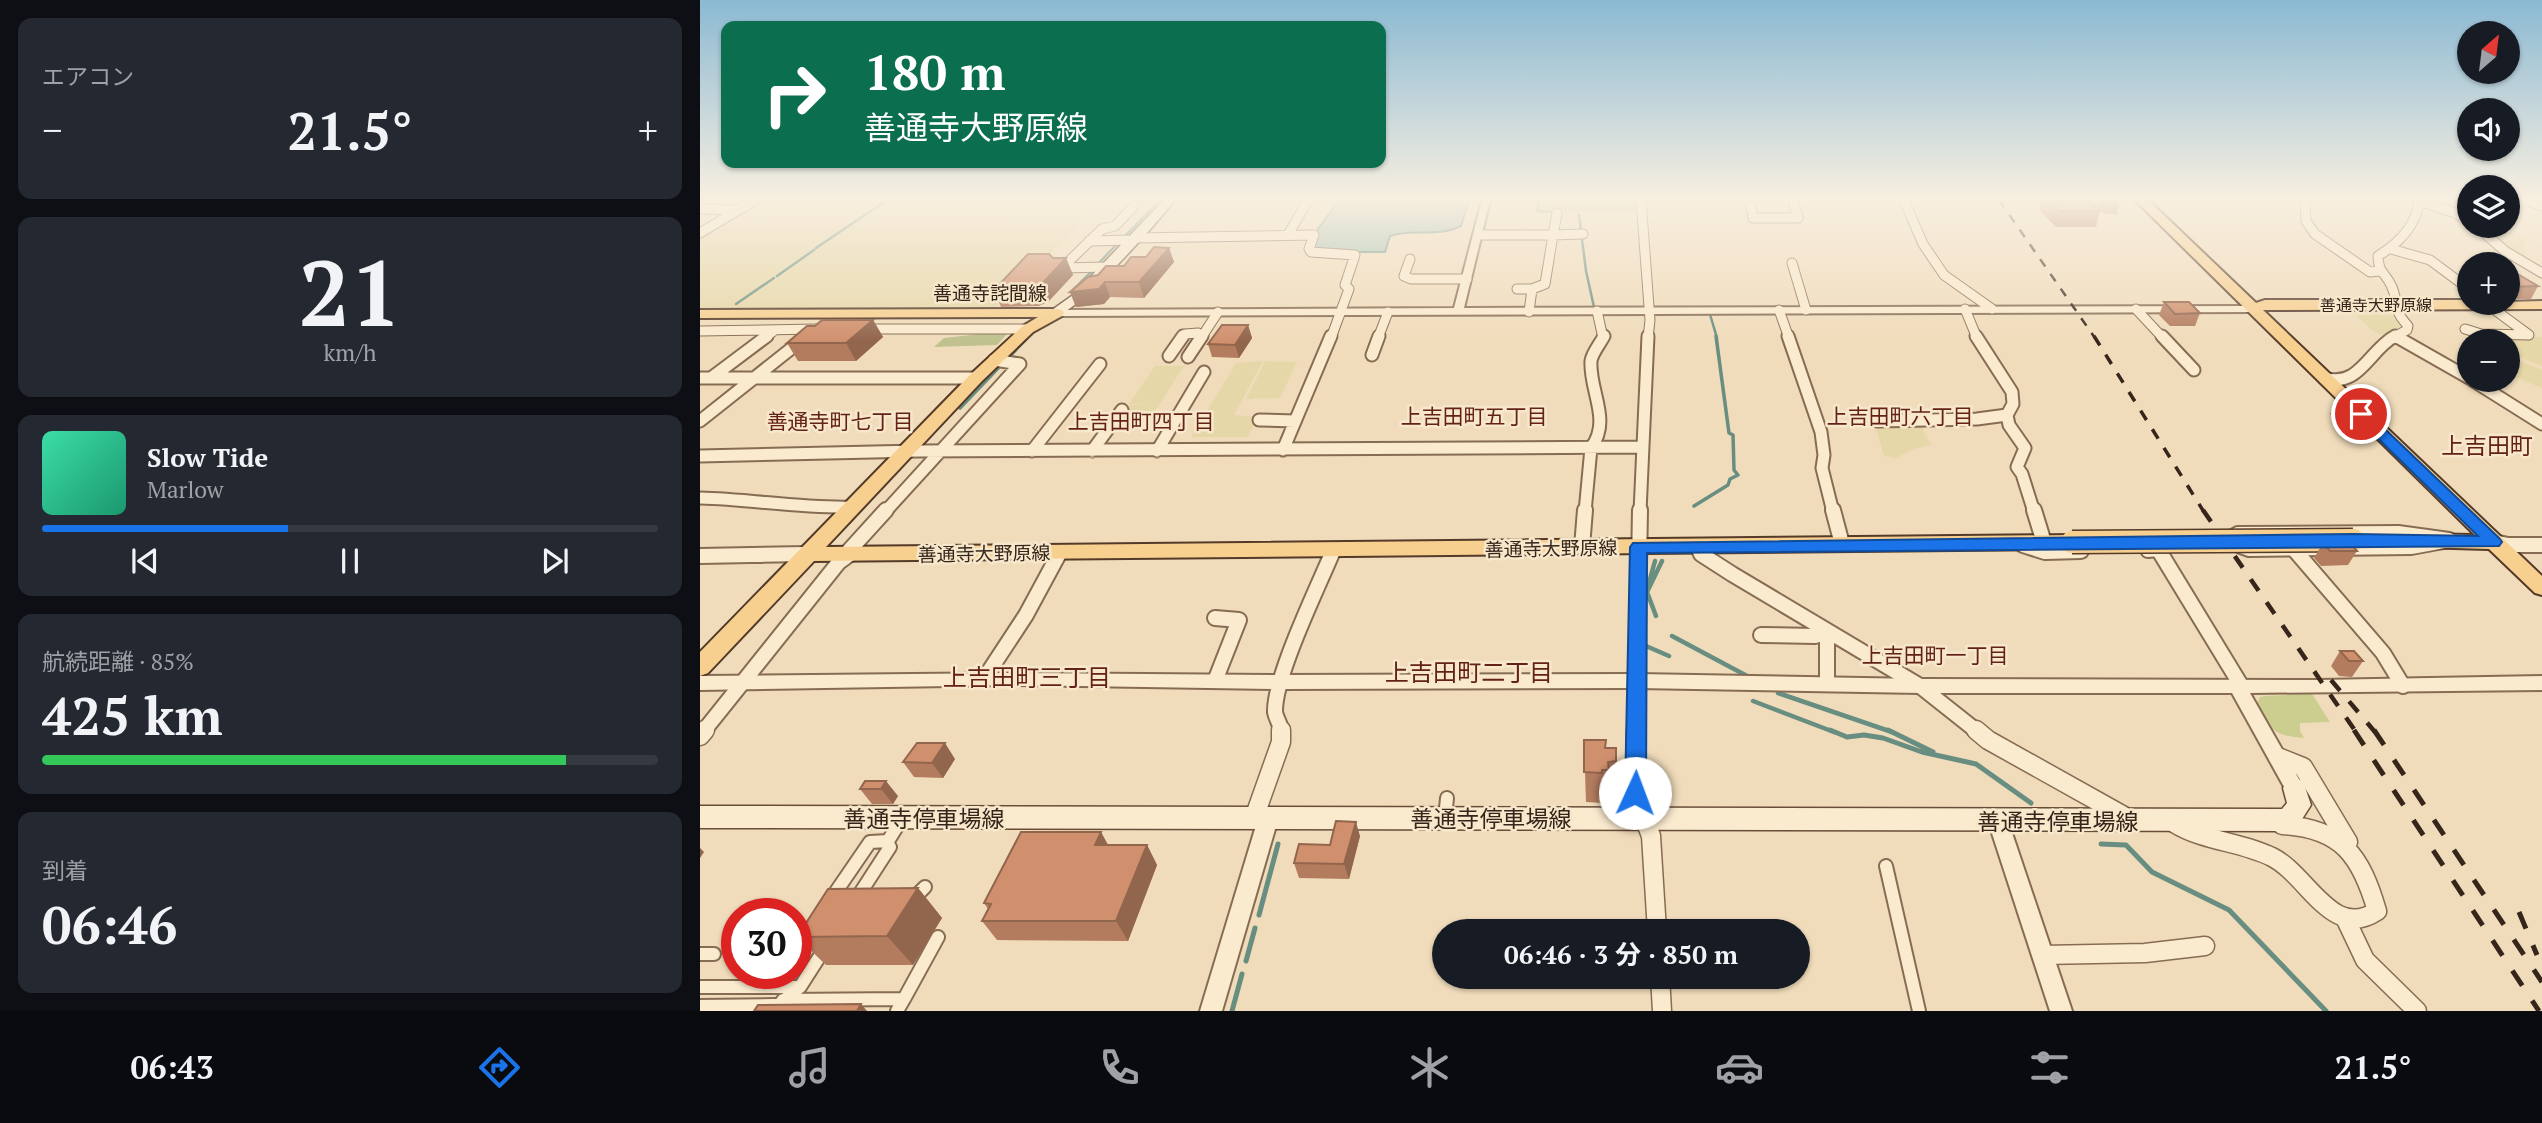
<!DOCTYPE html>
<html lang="ja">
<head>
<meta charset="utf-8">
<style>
	:root { --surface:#171b24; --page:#242831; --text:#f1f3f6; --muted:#9ea1a6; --line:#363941; --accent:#1a73e8 }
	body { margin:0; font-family:"PT Serif","Noto Sans JP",serif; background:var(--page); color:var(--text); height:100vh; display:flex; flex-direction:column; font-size:26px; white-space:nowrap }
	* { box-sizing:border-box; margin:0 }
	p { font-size:23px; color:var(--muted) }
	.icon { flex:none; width:38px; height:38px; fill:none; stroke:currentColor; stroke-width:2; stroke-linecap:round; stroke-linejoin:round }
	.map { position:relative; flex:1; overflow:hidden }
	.side { display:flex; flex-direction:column; gap:18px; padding:18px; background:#0d0f14; width:700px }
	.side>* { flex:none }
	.hud { position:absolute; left:21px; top:21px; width:665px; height:147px; border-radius:14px; box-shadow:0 2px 5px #0004; background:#0b6e4f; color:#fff; overflow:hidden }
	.needle { width:46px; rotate:28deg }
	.tools { position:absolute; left:1757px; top:21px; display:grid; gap:14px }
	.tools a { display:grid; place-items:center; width:63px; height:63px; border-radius:50%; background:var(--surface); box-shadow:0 2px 5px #0004; font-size:35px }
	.speed { position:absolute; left:21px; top:898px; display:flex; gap:14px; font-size:35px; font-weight:700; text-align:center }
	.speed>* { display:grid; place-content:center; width:91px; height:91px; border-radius:50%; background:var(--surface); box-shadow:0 2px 5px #0004; line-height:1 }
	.speed .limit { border:10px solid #d22; background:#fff; color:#111 }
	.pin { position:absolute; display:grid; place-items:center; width:60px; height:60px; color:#fff; margin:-30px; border:4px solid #fff; border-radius:50%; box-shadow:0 2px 7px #0007 }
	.me { position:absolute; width:77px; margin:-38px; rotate:2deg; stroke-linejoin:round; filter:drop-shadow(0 0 5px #0008) }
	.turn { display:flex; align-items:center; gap:24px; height:147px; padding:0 28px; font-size:32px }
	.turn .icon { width:91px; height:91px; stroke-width:2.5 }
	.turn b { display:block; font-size:49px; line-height:60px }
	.big { font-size:52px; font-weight:700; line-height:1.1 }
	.side .card { flex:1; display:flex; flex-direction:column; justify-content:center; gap:10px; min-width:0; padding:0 24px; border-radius:14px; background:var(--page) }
	.side .dial { align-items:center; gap:0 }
	.dial b { font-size:91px; line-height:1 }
	.song { display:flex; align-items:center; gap:21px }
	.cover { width:84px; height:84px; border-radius:10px; background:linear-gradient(135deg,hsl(160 70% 55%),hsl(160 70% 35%)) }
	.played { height:7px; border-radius:4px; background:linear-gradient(90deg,var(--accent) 40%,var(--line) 40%) }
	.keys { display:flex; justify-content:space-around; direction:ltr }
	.heat { display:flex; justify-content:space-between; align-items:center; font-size:38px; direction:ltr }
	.charge { height:10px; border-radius:5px; background:linear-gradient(90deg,#34c759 85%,var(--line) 0) }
	.trip { position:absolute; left:732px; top:919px; width:378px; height:70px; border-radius:35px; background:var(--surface); box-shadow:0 2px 5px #0004; font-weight:700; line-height:70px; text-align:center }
	.menu { display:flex; height:112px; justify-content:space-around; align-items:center; background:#090b0e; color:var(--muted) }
	.menu .icon { width:49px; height:49px }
	.menu .active { color:var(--accent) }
	.menu b { font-size:32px; color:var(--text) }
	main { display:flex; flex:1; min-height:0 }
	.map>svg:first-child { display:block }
	.farmland { fill:#e6d7a8 }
	.green { fill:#cbce8f }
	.cemetery { fill:#bfc18f }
	.water { fill:#9fc0b4; stroke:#678e81; stroke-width:2 }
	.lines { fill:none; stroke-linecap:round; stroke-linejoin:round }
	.stream-far3 { stroke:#678e81; stroke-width:2.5 }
	.stream-far2 { stroke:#678e81; stroke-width:3.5 }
	.stream-far1 { stroke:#678e81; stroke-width:4.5 }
	.stream { stroke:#678e81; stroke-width:5 }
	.pedestrian-casing { stroke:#876c54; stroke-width:16 }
	.minor-far3-casing { stroke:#876c54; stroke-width:11 }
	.minor-far2-casing { stroke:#876c54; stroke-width:15 }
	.minor-far1-casing { stroke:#876c54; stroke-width:18 }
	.minor-casing { stroke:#876c54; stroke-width:21 }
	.tertiary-casing { stroke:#876c54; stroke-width:4 }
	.secondary-casing { stroke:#694d38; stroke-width:3 }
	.primary-casing { stroke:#543a29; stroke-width:4 }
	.pedestrian { stroke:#faeace; stroke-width:12 }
	.minor-far3 { stroke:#faeace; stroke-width:9 }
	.minor-far2 { stroke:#faeace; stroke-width:11 }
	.minor-far1 { stroke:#faeace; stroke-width:14 }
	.minor { stroke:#faeace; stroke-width:18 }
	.tertiary { fill:#faeace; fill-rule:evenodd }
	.secondary { fill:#faeace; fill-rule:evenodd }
	.primary { fill:#f7cf8f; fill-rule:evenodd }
	.rail-far3 { stroke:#35251a; stroke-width:2.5; stroke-dasharray:9 9; stroke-linecap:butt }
	.rail-far2 { stroke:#35251a; stroke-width:3.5; stroke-dasharray:11 11; stroke-linecap:butt }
	.rail-far1 { stroke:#35251a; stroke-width:4.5; stroke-dasharray:14 14; stroke-linecap:butt }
	.rail { stroke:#35251a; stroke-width:5; stroke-dasharray:18 18; stroke-linecap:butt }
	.primary-bridge-casing { stroke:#543a29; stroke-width:25; stroke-linecap:butt }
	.primary-bridge { stroke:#f7cf8f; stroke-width:22 }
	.wall { fill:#b37c5f }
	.shaded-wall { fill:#92654d }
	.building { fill:#d0906e; stroke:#92654d; stroke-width:2 }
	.route { fill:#1a73e8; stroke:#114b97; stroke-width:2 }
	.labels { text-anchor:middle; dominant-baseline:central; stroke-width:5; stroke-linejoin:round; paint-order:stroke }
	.far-street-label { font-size:16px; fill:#35251a; stroke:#f7e7cb }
	.street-label { font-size:19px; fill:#35251a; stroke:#f7e7cb }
	.neighbourhood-label { font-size:21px; fill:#642217; stroke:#f7e7cb }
	.quarter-label { font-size:23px; fill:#642217; stroke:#f7e7cb }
	.near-street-label { font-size:23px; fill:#35251a; stroke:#f7e7cb }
	.near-neighbourhood-label { font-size:24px; fill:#642217; stroke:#f7e7cb }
</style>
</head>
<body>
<main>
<section class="side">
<div class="card"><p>エアコン</p>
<div class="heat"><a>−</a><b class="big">21.5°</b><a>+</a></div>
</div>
<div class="card dial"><b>21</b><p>km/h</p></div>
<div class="card">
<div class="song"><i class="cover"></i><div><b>Slow Tide</b><p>Marlow</p></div></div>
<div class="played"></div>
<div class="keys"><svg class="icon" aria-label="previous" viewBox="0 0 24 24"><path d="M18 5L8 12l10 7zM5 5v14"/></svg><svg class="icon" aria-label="pause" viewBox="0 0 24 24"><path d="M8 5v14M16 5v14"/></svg><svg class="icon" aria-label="next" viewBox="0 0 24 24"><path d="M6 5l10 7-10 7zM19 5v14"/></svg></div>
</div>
<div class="card"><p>航続距離 · 85%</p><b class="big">425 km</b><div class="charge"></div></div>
<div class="card"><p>到着</p><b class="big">06:46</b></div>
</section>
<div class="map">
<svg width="1842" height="1011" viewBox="0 0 1842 1011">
	<rect width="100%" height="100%" fill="#f0dcbb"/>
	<path class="farmland" d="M61 200H405L294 309 0 310V237Z
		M1804 229 1826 239 1823 244 1826 255 1821 258 1784 230Z
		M1656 315H1693L1705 328 1688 337 1673 331Z
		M1780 336 1842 337V366L1808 352V341H1789Z
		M1808 356 1842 370V388L1808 374 1810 371 1808 370Z
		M563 361 534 415 558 417 548 437H491L536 363Z
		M565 361 597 362 580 398 546 399Z
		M455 366H484L448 422H417L429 405H453L429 404Z
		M1219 421 1231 445 1213 449 1196 458 1184 456 1174 422Z"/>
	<path class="green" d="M838 200H938V213L838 212Z
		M1612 694 1630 722 1600 723V731L1604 738C1575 736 1569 730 1557 703L1560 697 1565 696Z"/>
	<path class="cemetery" d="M280 334H307L297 345 234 347 244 338Z"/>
	<path class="water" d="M639 200H755L768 203 761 226C737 238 713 228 690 236L685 252H620L610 249 618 229Z"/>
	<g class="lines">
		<path class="stream-far3" d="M839 200 837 211 855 212
			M879 215 886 271 894 307
			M424 237 460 200
			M116 248 184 202
			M397 265 418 243
			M77 276 114 250
			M374 289 392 271
			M36 304 74 278
			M1009 311 1017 338"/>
		<path class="stream-far2" d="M308 358 325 340
			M260 408 302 364
			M994 506 1028 485 1030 479 1038 475 1034 470 1033 435 1029 433 1016 336"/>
		<path class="stream-far1" d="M947 590 955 561
			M956 616 947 592 962 561
			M972 636 1049 677
			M946 646 969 656
			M1078 693 1192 732
			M1053 701 1134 732"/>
		<path class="stream" d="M1130 730 1147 737 1164 735 1183 738 1222 752 1276 764 1331 803
			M1188 730 1233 752
			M1401 844 1426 845 1452 872 1529 910 1626 1011
			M559 915 578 844
			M546 961 555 928
			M532 1011 542 974"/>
		<defs>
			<path id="pedestrian" d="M746 808 747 798
				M1186 866 1219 1011
				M133 896 170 842 188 841 201 820
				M157 898 190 847
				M213 899 225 887
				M96 949 107 933
				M0 954H14
				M72 986 81 973
				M0 987H100
				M204 999 238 937
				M83 1000 204 999 197 1011
				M0 1006 75 1005
				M71 1011 100 987 125 948"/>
			<path id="minor-far3" d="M941 200 950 320 948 338
				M1204 200 1223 244 1244 275 1292 309
				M1605 200 1606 221 1615 234 1670 272 1679 271
				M1825 200 1842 206
				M1720 201 1755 213 1769 221
				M1051 206 1053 218H1098L1093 200
				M0 209 38 210
				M857 213 853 235 883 234
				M1776 226 1805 251 1842 273
				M0 233 55 200
				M588 235 608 200
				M778 235H853L845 284 832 289 829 312
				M435 238 614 235 609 249 611 252 655 255 645 285 649 289 631 338
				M389 241 433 240
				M1691 249 1730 260 1769 289
				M710 259 704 276 711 279H767
				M1092 263 1106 310
				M407 267 362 268 402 229 415 226 434 206
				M817 289H832
				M1265 309 1277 338
				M1436 309 1463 338
				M1079 310 1089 338
				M897 311 903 338
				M164 329H328
				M1765 329 1781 334 1829 335 1795 310
				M0 331 118 329
				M64 338 75 330
				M482 338 485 334 498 333
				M501 338 518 312
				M678 338 688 312
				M1692 338 1707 330 1708 326C1690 306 1700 303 1691 285 1684 271 1679 274 1678 256 1699 243 1717 226 1719 200"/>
			<path id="minor-far2" d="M1088 336 1121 432 1124 455 1122 468 1133 512
				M1276 336 1312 392 1313 404 1307 415 1309 425 1325 448 1317 467 1322 474 1334 512
				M1462 336 1494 370
				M1697 337 1769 378
				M672 355 679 336
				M469 356 483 336
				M488 357 502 336
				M0 378H276
				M11 378 67 336
				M1624 378C1659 389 1669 350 1695 336
				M1772 380 1842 424
				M559 420 595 421
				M0 421 102 340
				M1177 421 1277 419 1307 415
				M583 450 631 336
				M332 451 400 364
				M392 451 422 410
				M457 451 504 372
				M0 456 218 451 943 447
				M0 498C51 499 103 509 154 507
				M185 512 320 364 294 360
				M885 512 891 448C912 420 889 391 891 361 892 353 900 344 904 336
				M940 512 948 336"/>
			<path id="minor-far1" d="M1133 510 1142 544
				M1334 510 1342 536
				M1698 533 1749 540 1711 547 1549 549 1541 546 1533 537 1538 534Z
				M1794 542 1808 545H1842
				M1323 545 1345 552 1381 551
				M882 547 885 510
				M998 547 1001 554 1032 574 1220 686 1278 732
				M1592 547 1683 653 1703 686
				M1448 550 1458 549 1542 687
				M146 554 186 510
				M0 556 107 554
				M515 618 539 620 515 681
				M1061 635 1115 636 1127 632V684
				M284 679 326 615 360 552
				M3 732 139 562 150 554
				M581 732C581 724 576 719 575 712 574 677 618 587 633 551
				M936 732 940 510"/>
			<path id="minor" d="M936 730 935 793 951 836 957 931
				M1276 730 1288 740 1424 816
				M0 736 5 730
				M1578 757 1603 767 1648 842
				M554 818 581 742V730
				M1474 823C1505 842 1540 841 1572 857 1608 875 1632 941 1677 911 1661 856 1642 828 1582 825
				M1646 920 1665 960 1717 1011
				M1343 955 1445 953 1505 946
				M960 976 962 1011"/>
			<path id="tertiary" d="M782 200H790L764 308 1553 306 1558 309 1553 312 357 316 352 313 357 310 754 308Z
				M314 673 580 675 938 674 1220 679 1618 680 1842 676V690L1550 693 1604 788 1602 794 1595 796 1588 794 1532 693H1220L938 688 580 689 314 685 0 690V676Z
				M568 811 575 813 578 819 522 1011H500L558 819 561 813Z
				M1298 813 1305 815 1308 821 1372 1011H1350L1288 821 1291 815Z"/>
			<path id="secondary" d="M464 200H475C459 220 373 320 352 316V310L373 295Z
				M1595 778 1603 781 1611 805 1597 827 1588 831 0 828V806L1582 809 1587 803 1583 788 1587 781Z"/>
			<path id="primary" d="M1435 200H1448L1556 303 1565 300H1769V303L1842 301V309L1563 310 1842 576V595L1835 593 1789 549 1646 545 1643 540 1646 535 1653 533 1775 535Z
				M357 309 362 310 364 313 362 316 333 332 282 381 126 547 1372 535 1379 537 1382 542 1379 547 1372 549 114 561 8 673 0 676V652L270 375 323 326 338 317 0 318V310Z"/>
		</defs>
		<use href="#pedestrian" class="pedestrian-casing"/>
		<use href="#minor-far3" class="minor-far3-casing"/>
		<use href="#minor-far2" class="minor-far2-casing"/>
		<use href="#minor-far1" class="minor-far1-casing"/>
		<use href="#minor" class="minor-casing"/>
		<use href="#tertiary" class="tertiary-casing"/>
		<use href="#secondary" class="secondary-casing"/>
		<use href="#primary" class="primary-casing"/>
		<use href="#pedestrian" class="pedestrian"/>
		<use href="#minor-far3" class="minor-far3"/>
		<use href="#minor-far2" class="minor-far2"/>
		<use href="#minor-far1" class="minor-far1"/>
		<use href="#minor" class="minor"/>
		<use href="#tertiary" class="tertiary"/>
		<use href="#secondary" class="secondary"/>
		<use href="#primary" class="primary"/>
		<path class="rail-far3" d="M1299 200 1395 338"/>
		<path class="rail-far2" d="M1394 336 1504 512"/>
		<path class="rail-far1" d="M1503 510 1656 732
			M1631 680 1675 732"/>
		<path class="rail" d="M1654 730 1839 1011
			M1674 730 1842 982
			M1819 912 1837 955"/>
		<defs>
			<path id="primary-bridge" d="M1372 542 1653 540"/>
		</defs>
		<use href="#primary-bridge" class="primary-bridge-casing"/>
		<use href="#primary-bridge" class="primary-bridge"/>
	</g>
	<path class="wall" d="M1342 200H1390L1400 211 1396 227H1356L1339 210Z
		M1399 200H1414L1419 206 1417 214H1404L1398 206Z
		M469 248 474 262 444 298 410 297 404 304 376 307 370 292 424 266Z
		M353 258H366L373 275 348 302 338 306 301 307 294 290Z
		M1808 269 1838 286 1831 299H1808Z
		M1464 302 1500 313 1495 326H1470L1459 315Z
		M173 320 183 337 156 361H98L87 343Z
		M548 325 552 338 539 358 512 357 508 344Z
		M1635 405 1661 416 1656 426H1641L1630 414Z
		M1623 543 1657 551 1648 565 1621 566 1614 558Z
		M1640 651 1663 661 1652 677 1639 676 1631 666Z
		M884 740 906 748H916V791L909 792V800H902V803L886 802Z
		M255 759 243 778 214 777 203 762Z
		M165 781 198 796 193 804H172L160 789Z
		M660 836 649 879 599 878 594 863 630 845Z
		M409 845H447L457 865 428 941 297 940 282 921 288 909 284 903Z
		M218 888 242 918 213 965H126L97 937Z"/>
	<path class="shaded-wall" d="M469 248 474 262 444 298 439 282Z
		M366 258 373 275 348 302 338 306 331 290Z
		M405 282 410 297 404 304 376 307 370 292Z
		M173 320 183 337 156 361 146 343Z
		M548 325 552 338 539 358 535 345Z
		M245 743 255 759 243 778 232 763Z
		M186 781 198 796 193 804 181 789Z
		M656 822 660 836 649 879 644 864Z
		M401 832 412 852 395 845Z
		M447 845 457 865 428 941 416 921Z
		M0 848 4 852 0 858Z
		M218 888 242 918 213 965 187 936Z
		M161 1004 167 1011H157Z"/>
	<path class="building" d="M1349 200H1390L1400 211H1360Z
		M1402 200H1414L1419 206H1407Z
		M454 247 469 248 439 282H405L399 289 370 292 388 277 398 275 406 266H424L431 257H446Z
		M328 254H349L353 258H366L341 285 331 290H294Z
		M1808 269H1809L1838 286 1808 287Z
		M1464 302H1489L1500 313 1475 314Z
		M122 320H173L146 343H87L107 326H115Z
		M522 325H548L535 345 508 344Z
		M1635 405H1650L1661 416H1646Z
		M1623 543H1650L1657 551H1630Z
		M1640 651H1654L1663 661H1649Z
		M884 740H906L905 748H916V761L908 762 909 770H902V773L884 772Z
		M217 743H245L232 763 203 762Z
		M165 781H186L181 789H160Z
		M636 821 656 822 644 864 594 863 599 844 630 845Z
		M321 832H401L395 845H447L416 921H282L291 904 284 903Z
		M218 888 187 936 97 937 128 889Z
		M161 1004 157 1011H54L58 1005Z"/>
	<linearGradient id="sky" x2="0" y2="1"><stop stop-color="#8bb9d3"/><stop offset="0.58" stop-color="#f8efe0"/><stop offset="1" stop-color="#f8efe0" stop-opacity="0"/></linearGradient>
	<rect width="1842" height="342" fill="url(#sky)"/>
	<path class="route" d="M1661 410 1666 411 1799 538 1802 542 1799 546 947 553 946 793 943 799 935 802 928 799 925 793 930 547 933 543 1653 534 1778 536 1656 417 1654 414Z"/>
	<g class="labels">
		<g class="far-street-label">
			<text x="1676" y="305">善通寺大野原線</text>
		</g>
		<g class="street-label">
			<text x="290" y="292">善通寺詫間線</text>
			<text transform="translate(851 548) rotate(-1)">善通寺大野原線</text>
			<text transform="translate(284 553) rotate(-1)">善通寺大野原線</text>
		</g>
		<g class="neighbourhood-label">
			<text x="774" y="416">上吉田町五丁目</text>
			<text x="1200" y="416">上吉田町六丁目</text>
			<text x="140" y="421">善通寺町七丁目</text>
			<text x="441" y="421">上吉田町四丁目</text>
			<text x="1235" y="655">上吉田町一丁目</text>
		</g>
		<g class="quarter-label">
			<text x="1787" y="445">上吉田町</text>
		</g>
		<g class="near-street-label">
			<text x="224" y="818">善通寺停車場線</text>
			<text x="791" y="818">善通寺停車場線</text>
			<text x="1358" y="821">善通寺停車場線</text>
		</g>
		<g class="near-neighbourhood-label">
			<text x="769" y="672">上吉田町二丁目</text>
			<text x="327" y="677">上吉田町三丁目</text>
		</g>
	</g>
</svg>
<div class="tools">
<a><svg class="needle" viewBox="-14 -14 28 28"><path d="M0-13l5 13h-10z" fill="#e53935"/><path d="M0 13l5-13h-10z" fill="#9ea1a6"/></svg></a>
<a><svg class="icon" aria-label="sound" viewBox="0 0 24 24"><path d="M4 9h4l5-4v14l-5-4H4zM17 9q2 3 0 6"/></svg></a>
<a><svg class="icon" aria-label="layers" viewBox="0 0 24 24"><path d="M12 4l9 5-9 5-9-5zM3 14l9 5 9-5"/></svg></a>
<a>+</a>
<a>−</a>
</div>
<div class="speed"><div class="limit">30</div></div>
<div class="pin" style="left:1661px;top:414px;background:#d93025"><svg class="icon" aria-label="arrive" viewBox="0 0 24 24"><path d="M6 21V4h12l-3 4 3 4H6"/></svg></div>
<svg class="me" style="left:935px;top:793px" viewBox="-20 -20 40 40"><circle r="19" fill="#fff"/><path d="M0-13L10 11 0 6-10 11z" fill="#1a73e8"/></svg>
<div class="trip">06:46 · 3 分 · 850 m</div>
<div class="hud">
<div class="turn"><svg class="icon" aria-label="right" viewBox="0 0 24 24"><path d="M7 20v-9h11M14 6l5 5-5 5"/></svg><div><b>180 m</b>善通寺大野原線</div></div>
</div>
</div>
</main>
<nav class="menu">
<b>06:43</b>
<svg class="icon active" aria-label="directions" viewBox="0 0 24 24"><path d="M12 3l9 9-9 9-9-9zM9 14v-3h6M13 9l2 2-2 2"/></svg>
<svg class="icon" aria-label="music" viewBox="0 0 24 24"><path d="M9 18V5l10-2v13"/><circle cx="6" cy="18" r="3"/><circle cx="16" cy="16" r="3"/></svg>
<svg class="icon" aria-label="phone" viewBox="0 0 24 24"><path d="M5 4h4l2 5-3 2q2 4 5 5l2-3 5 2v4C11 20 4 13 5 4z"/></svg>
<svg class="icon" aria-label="climate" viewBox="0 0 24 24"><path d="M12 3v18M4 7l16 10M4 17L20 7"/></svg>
<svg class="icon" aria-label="car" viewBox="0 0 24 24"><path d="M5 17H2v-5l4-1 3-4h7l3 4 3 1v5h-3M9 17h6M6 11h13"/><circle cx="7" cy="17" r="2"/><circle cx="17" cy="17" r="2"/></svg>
<svg class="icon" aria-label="filters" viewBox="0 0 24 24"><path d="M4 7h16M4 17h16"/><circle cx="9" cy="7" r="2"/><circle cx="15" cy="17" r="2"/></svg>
<b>21.5°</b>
</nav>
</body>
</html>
